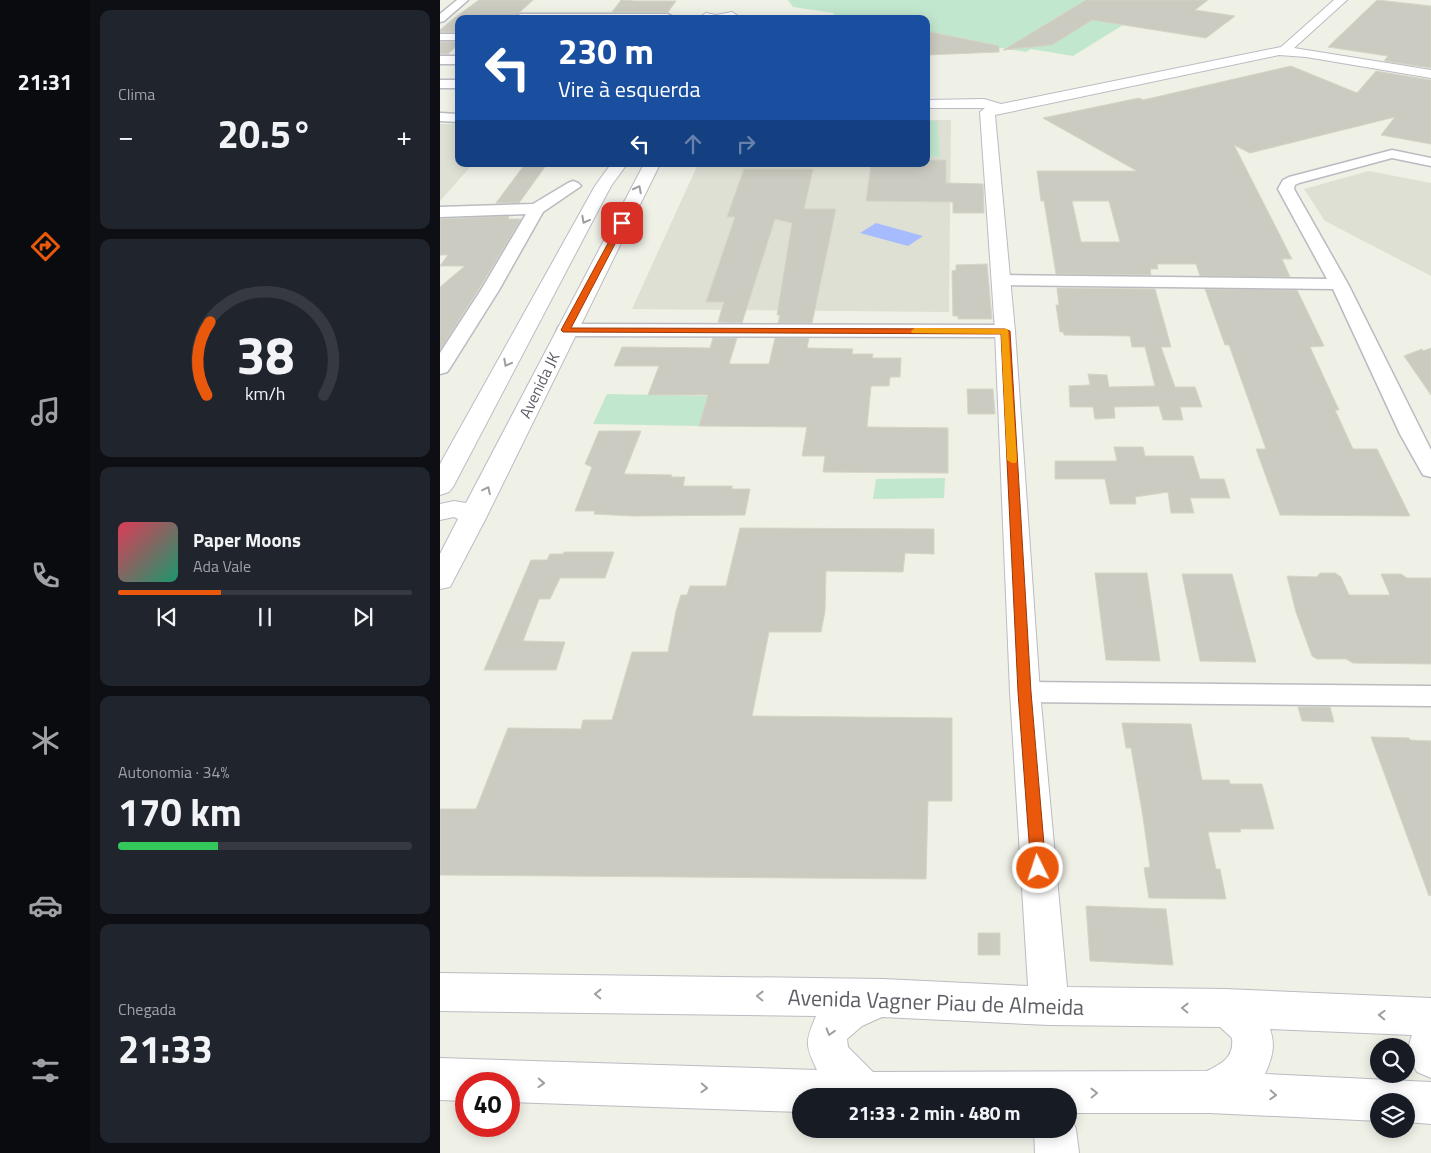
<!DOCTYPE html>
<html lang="pt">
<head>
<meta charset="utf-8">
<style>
	:root { --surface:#171b24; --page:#20242c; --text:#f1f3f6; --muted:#9ea1a6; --line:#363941; --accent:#ea580c }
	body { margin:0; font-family:"Titillium Web",sans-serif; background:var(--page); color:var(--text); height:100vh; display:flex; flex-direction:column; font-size:19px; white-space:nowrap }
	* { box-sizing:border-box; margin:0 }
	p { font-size:16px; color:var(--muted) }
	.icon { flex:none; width:28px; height:28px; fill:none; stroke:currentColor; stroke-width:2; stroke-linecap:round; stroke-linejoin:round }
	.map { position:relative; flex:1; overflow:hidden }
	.panel { display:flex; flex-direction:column; gap:10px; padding:10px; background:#0d0f14; width:350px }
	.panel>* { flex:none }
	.guide { position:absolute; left:15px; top:15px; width:475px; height:152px; border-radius:10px; box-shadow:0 2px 12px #0003; background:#1a4fa0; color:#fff; overflow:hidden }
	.fabs { position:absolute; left:930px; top:1038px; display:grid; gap:10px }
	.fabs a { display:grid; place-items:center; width:45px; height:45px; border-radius:50%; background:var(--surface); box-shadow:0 2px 12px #0003; font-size:25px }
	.speed { position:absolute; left:15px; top:1072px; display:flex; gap:10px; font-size:25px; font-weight:700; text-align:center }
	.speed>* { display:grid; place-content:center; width:65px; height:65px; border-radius:50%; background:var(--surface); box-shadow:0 2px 12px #0003; line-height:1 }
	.speed .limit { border:8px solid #d22; background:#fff; color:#111 }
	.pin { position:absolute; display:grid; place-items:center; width:42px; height:42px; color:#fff; margin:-21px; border-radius:10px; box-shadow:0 2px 8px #0006 }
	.me { position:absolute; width:55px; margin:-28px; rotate:356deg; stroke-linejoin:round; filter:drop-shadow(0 0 4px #0008) }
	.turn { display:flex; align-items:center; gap:18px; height:105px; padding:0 20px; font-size:22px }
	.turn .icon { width:65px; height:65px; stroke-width:2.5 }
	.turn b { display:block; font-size:35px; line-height:42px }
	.lanes { display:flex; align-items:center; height:48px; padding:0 20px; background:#0003; justify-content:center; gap:25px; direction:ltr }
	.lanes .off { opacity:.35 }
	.big { font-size:38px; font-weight:700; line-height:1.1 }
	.panel .widget { flex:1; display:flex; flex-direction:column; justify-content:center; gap:8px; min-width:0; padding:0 18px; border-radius:10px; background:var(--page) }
	.panel .dial { align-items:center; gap:0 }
	.dial svg { height:130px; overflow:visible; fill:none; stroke:var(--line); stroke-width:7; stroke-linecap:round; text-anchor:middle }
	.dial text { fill:var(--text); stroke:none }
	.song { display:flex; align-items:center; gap:15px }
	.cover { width:60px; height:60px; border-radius:8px; background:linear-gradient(135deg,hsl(350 70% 55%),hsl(160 70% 35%)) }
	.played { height:5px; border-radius:2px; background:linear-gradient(90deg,var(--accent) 35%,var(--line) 35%) }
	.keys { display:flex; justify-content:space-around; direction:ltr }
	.heat { display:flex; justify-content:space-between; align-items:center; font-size:28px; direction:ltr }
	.charge { height:8px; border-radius:4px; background:linear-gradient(90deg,#34c759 34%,var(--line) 0) }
	.trip { position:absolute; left:352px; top:1088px; width:285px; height:50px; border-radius:25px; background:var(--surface); box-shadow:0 2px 12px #0003; font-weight:700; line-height:50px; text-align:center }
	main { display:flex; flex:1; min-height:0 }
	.tab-bar { display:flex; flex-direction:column; width:90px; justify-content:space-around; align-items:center; background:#090b0e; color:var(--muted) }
	.tab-bar .icon { width:35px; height:35px }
	.tab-bar .current { color:var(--accent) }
	.tab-bar b { font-size:22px; color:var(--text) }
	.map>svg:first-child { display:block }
	.education { fill:#dfe0d4 }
	.green { fill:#c2e7cf }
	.water { fill:#a7bbff }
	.building { fill:#cbcbc2; stroke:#d4d5c4; fill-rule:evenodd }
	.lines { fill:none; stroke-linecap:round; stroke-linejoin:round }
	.street-casing { stroke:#babbc1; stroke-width:3 }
	.secondary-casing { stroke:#bbbbc3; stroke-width:2 }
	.street { fill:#fff; fill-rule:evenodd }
	.secondary { fill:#fff; fill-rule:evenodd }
	.oneway { stroke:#9e9ea3 }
	.route { fill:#ea580c; stroke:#983908 }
	.slow { fill:#f59e0b }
	.labels { text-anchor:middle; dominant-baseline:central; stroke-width:4; stroke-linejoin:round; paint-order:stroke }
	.far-street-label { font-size:16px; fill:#5d5e66; stroke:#fff }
	.near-street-label { font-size:22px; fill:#5d5e66; stroke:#fff }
</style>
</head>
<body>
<main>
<nav class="tab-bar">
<b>21:31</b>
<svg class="icon current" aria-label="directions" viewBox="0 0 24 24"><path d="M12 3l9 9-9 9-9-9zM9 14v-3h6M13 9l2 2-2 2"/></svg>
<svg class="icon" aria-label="music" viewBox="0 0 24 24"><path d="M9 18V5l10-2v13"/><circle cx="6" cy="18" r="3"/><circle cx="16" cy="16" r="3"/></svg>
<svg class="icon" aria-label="phone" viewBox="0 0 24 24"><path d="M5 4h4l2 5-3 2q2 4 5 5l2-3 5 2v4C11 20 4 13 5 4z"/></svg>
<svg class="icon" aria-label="climate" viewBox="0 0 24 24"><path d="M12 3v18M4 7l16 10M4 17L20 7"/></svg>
<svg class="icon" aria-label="car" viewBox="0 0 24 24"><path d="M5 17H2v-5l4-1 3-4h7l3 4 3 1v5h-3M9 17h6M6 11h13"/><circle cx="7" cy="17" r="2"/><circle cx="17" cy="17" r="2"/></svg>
<svg class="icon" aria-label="filters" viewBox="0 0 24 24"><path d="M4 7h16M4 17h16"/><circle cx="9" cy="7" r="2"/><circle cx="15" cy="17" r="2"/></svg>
</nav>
<section class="panel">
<div class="widget"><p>Clima</p>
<div class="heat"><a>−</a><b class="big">20.5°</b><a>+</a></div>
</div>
<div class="widget dial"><svg viewBox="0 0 100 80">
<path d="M14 69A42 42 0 1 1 86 69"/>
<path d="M14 69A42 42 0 0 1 16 24" stroke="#ea580c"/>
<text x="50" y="56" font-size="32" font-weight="700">38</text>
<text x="50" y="72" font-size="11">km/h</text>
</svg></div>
<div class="widget">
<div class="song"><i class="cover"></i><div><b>Paper Moons</b><p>Ada Vale</p></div></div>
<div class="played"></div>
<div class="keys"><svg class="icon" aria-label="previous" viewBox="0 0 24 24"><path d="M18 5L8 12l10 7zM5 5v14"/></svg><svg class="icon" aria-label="pause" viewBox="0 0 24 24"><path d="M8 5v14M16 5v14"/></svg><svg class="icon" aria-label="next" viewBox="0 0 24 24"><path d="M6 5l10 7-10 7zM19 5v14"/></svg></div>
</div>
<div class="widget"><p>Autonomia · 34%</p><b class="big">170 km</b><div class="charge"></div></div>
<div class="widget"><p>Chegada</p><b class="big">21:33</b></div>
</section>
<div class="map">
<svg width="991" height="1153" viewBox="0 0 991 1153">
	<rect width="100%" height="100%" fill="#eff0e6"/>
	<path class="education" d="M486 120H511L509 312 192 309 258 164H486Z
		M0 124H19V164H33L0 201Z
		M929 171 991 183V276L885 221 864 189Z"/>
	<path class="green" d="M348 0H679L673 23 683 25 633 56 591 49 586 52 562 48 534 52 486 50V19H394V13L353 7Z
		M486 121H497L500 157 486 156Z
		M167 394 270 396 260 426 153 424Z
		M505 478 504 498 433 499 436 479Z"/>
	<path class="water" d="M436 223 483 236 468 246 420 233Z"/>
	<path class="building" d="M39 0H93L80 12 76 14 74 19H19V32H0V30L14 18Z
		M181 0 195 1H236L228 12H172Z
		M646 0H768L755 10 795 16 766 38 652 20 612 45 563 50Z
		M937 0 991 6V68L944 61 948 56 888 47Z
		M486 31 559 46V52L486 55Z
		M0 42H19V44L8 54H0Z
		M851 66 917 93 936 71 991 80V144L941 135 955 117 810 153 794 145 852 259H842L850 277 760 276 756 264H717L718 269H710L711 275 616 274 604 201H601L597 171H697L603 118 699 98 703 100ZM632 201H669L680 242H641Z
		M486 160H506V183L543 184 544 213H513V202L426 201 431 164H486Z
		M85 164H107L79 203H56Z
		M304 169H373L364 209H396L372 323H338L340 315H337L352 223 335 219 302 323 278 322 284 302H266L295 217H287Z
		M69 216 68 219H81L39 289 0 350V287L25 266H0L8 255H0V219Z
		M547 264 552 319H518V316H513L512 271 516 270V265Z
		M617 288 715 289 731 347H721L735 387H755L762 407H740L743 420H723L719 406 674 407 675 418 655 419 653 407H630L629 386 650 385 648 374 667 375 669 387 715 386 705 347H692L690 336 624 335 623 332H620L616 305H619Z
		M765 289 857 290 884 346 870 347 899 410H895L913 449H937L970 516 840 515 816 449H826L789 345H785Z
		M273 338H297L289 364H329L335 338H369L367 348 413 349 412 354H433L432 358H461L460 377H450L449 386H431L427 427 508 428V473L383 472 385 456H362L367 427 259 426 268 395H208L219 366H174L182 347 270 348Z
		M991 348V395L964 356 982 349 983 351Z
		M527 389H553L555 414H528Z
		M159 431H201L184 474 232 475 231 477H245L243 486H292V489H310L305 515 193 516 154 514 155 511H135L152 467 145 464Z
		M674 447H703L705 456H753L760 479H784L790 498H750L754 513H731L728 492 695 497 696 504H670L665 479H615V461H677Z
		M300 528 494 529V554L465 553 463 572 386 571 385 611 381 632H329L312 716 512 718V801H488L486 879 0 875V809H36L68 728 141 729 143 720H172L192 652H228L236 611 241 595H247L250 586H286Z
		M124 552H174L165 578H120L110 599H99L83 641 125 642 116 670H44L91 560H107L110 554H123Z
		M655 573H707L720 661 666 660Z
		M880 573H895L901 577 909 595H950L941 574H961L967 578H991V664L913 663 906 659H877L872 656 856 612 847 576 877 577Z
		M742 574H792L816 662 760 661Z
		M858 707H890L894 722 862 721Z
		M682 723 751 724 762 780H789L790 784H822L834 829H800L801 832H768L776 869H780L786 899 709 898 704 868 710 867 703 817 691 748H686Z
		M931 737 969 738 970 740 991 741V895L989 896Z
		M646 906 726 909 733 965 650 961Z
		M538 933H560V955H538Z"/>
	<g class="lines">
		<defs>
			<path id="street" d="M17 0H28L4 21 0 22V14Z
				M81 14H228L233 17 232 19H77V15Z
				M0 34H19V40H0Z
				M0 56H19V64H0Z
				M0 80H19V88H0Z
				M0 113 19 114V122L0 121Z
				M952 150 991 158V166L952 158 859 183 855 185 854 189 908 284 991 450V477L983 475 960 434 893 289 562 285 556 284 553 280 556 276 562 275 887 279 838 189 843 180 849 177Z
				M133 181 138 183 141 186 103 212 59 290 10 368 7 372 0 374V353L41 290 86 214 0 217V207L93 204 128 183Z
				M126 324 565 325 572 327 574 331 572 335 565 337 126 336 119 334 117 330 119 326Z
				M585 682 991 686V706L585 702 575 699 571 692 575 685Z"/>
			<path id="secondary" d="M894 0H907L854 48 991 70V78L866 57 839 55 555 115 575 331 600 692 627 987 785 989 991 998V1078L977 1072C969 1057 966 1051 972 1035L830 1029C836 1046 832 1058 825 1074L991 1082V1124L966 1122V1101H939V1121L769 1113H629L636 1129 639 1153H595L594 1129H629V1096H361V1112L69 1102V1084H26V1101L0 1100V1058L377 1070C365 1045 365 1042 376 1016L0 1011V973L443 979 588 986 570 692 555 331 540 112 545 108H486V100L544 99 561 104 841 47ZM442 1017 609 1025 780 1027 792 1038C794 1057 783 1063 767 1071L433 1072 408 1047 407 1039 422 1026Z
				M292 12 298 16 296 19H261L260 17 266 13 276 15Z
				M171 164H187L171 186 13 487 9 492 0 495V464L155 186Z
				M204 164H220L45 520 10 587 0 589V554L18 519 14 517 0 520V504L14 501 26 503Z"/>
		</defs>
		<use href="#street" class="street-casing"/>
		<use href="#secondary" class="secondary-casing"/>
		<use href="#street" class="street"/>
		<use href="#secondary" class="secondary"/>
	</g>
	<defs><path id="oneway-chevron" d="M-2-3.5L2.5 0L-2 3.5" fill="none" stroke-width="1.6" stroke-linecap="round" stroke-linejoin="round" transform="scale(1.25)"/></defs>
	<g class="oneway">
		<use href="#oneway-chevron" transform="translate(198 189) rotate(-63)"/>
		<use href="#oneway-chevron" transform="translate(145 220) rotate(118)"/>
		<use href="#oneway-chevron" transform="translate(67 363) rotate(118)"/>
		<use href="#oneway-chevron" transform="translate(47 490) rotate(-64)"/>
		<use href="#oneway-chevron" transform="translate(158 994) rotate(-179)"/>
		<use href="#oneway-chevron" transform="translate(320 996) rotate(-179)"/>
		<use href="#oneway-chevron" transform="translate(745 1008) rotate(-179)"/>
		<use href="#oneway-chevron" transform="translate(942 1015) rotate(-178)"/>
		<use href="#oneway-chevron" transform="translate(390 1032) rotate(107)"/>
		<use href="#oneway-chevron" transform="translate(101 1083) rotate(2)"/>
		<use href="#oneway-chevron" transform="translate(264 1088) rotate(2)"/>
		<use href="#oneway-chevron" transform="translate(654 1093) rotate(-1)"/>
		<use href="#oneway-chevron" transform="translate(833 1095) rotate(3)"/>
	</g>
	<path class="route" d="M182 221 186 223 131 328 565 329 570 331 591 692 606 868 604 873 598 874 593 873 591 868 578 692 561 334 123 332 121 330 179 223Z"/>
	<path class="slow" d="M475 328 568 329 577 460 576 463H572L567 460 561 334 472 333 471 331Z"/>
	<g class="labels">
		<g class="far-street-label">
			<text transform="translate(99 385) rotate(-64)">Avenida JK</text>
		</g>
		<g class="near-street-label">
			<text transform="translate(496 1002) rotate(2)">Avenida Vagner Piau de Almeida</text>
		</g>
	</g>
</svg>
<div class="fabs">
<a><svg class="icon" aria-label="search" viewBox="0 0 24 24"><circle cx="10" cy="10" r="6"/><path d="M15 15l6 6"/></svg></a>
<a><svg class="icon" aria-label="layers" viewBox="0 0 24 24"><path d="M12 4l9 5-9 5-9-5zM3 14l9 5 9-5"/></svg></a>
</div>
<div class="speed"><div class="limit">40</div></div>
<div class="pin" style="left:182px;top:223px;background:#d93025"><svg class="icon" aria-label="arrive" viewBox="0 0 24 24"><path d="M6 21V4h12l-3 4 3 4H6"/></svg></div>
<svg class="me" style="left:598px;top:868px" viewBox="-20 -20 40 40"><circle r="17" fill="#ea580c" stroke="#fff" stroke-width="3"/><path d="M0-11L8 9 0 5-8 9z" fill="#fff"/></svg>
<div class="trip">21:33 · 2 min · 480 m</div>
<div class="guide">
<div class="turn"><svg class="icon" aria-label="left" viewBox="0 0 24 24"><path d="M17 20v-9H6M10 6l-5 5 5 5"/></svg><div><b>230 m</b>Vire à esquerda</div></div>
<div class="lanes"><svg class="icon" aria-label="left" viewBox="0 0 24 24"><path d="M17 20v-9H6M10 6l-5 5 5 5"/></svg><svg class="icon off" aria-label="ahead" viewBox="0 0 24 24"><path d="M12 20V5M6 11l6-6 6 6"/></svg><svg class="icon off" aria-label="right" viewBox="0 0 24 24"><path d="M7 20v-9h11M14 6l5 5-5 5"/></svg></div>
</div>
</div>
</main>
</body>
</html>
